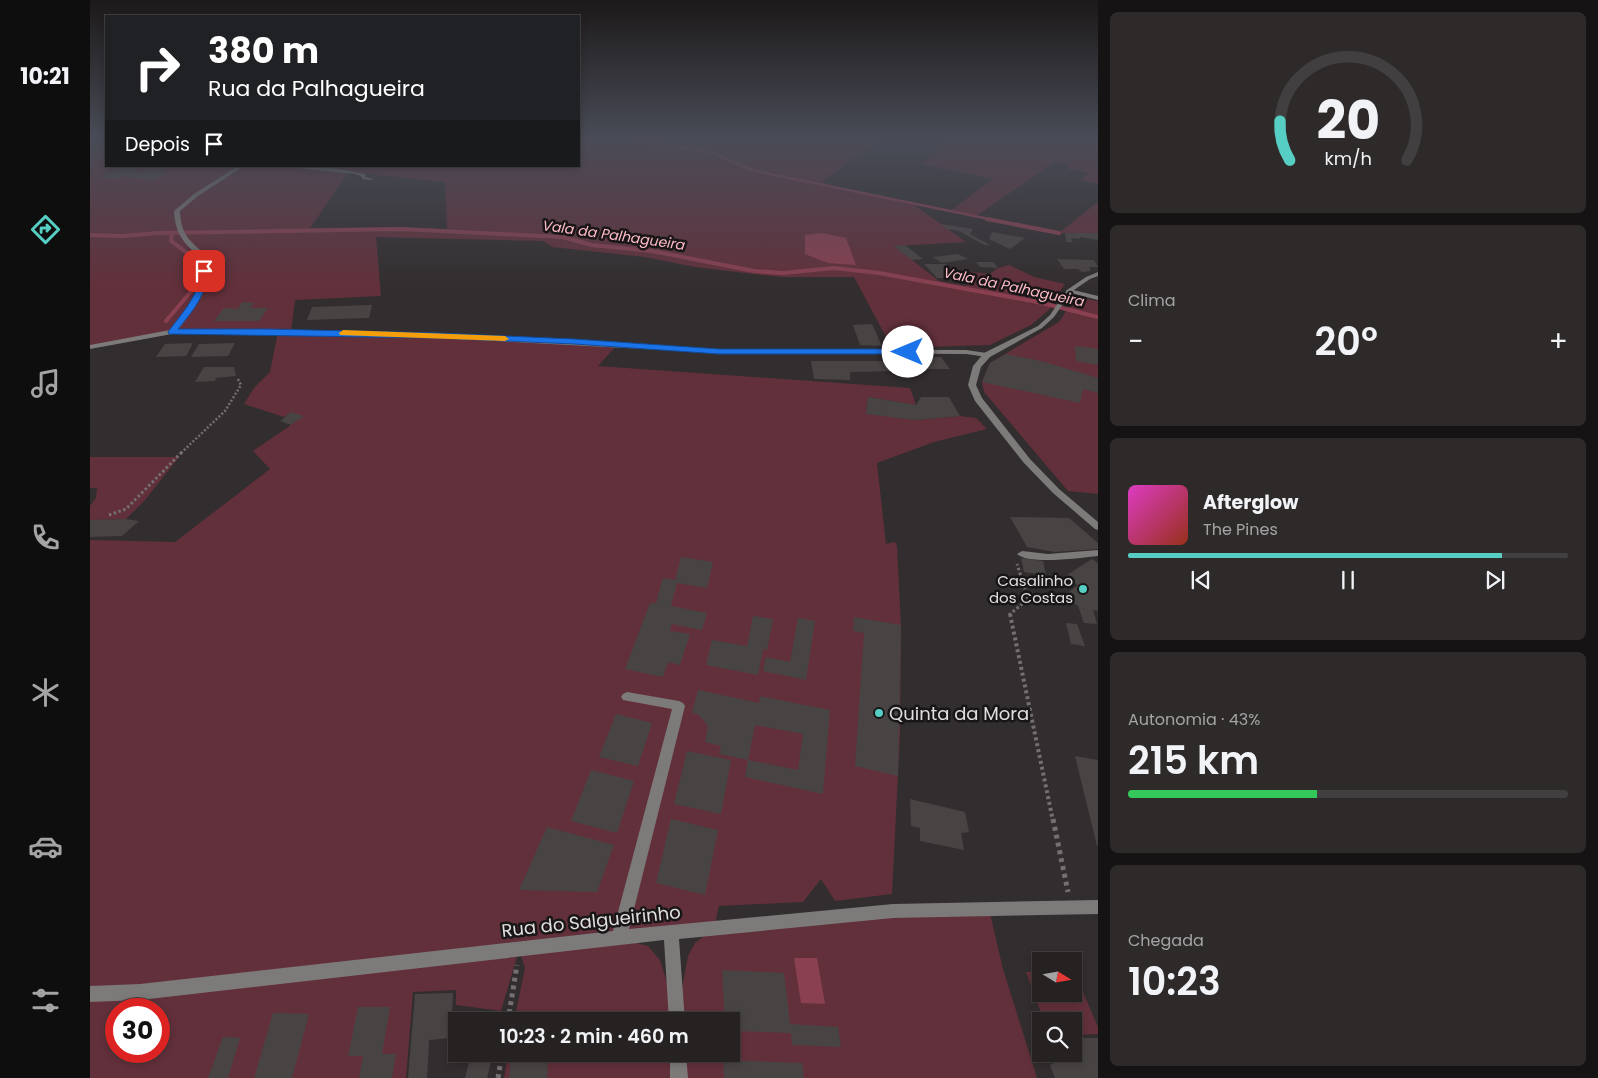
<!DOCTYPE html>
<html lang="pt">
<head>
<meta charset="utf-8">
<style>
	:root { --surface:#262222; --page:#2e2a2a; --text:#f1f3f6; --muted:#a4a4a5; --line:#423f40; --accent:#56cec3 }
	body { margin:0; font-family:Poppins,sans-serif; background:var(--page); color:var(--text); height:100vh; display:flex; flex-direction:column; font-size:19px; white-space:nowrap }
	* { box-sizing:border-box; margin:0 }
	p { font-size:16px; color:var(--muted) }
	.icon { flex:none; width:28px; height:28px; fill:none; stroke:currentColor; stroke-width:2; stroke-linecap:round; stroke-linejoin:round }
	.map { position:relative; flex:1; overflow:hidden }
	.sheet { display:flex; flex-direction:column; gap:12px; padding:12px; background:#151313; width:500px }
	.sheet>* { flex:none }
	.guide { position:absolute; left:15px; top:15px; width:475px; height:152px; border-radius:0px; box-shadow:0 2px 8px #0003,0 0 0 1px var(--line); background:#202124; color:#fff; overflow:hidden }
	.needle { width:32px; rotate:101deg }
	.tools { position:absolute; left:942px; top:952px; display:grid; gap:10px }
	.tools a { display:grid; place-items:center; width:50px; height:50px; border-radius:0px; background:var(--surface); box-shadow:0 2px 8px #0003,0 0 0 1px var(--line); font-size:25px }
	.speed { position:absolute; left:15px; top:998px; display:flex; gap:10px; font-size:25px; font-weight:700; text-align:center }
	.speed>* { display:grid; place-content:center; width:65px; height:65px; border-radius:50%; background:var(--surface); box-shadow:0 2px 8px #0003,0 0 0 1px var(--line); line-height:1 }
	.speed .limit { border:8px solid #d22; background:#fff; color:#111 }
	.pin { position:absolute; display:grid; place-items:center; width:42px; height:42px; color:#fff; margin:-21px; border-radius:10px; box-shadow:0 2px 8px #0006 }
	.me { position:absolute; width:55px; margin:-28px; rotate:270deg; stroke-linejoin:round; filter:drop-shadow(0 0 4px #0008) }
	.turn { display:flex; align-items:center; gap:18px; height:105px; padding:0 20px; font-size:22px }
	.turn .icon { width:65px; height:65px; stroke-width:2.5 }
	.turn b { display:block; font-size:35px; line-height:42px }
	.then { display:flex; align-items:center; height:48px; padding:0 20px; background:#0003; gap:10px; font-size:19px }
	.big { font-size:38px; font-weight:600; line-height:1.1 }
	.sheet .widget { flex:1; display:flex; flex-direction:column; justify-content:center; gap:8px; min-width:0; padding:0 18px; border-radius:8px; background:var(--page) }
	.sheet .dial { align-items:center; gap:0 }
	.dial svg { height:130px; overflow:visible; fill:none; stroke:var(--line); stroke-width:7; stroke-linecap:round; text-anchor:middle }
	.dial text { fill:var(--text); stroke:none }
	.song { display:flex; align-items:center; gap:15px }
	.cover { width:60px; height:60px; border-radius:8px; background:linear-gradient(135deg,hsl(310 70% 55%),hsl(10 70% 35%)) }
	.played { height:5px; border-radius:2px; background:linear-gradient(90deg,var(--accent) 85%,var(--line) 85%) }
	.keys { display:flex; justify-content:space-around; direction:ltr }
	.heat { display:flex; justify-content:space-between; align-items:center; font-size:28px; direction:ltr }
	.charge { height:8px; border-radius:4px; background:linear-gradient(90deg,#34c759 43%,var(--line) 0) }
	.trip { position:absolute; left:358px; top:1012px; width:292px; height:50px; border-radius:0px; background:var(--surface); box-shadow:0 2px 8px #0003,0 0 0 1px var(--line); font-weight:600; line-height:50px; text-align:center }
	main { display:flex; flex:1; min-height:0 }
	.tabs { display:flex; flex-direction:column; width:90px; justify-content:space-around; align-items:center; background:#0f0e0e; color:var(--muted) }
	.tabs .icon { width:35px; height:35px }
	.tabs .active { color:var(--accent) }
	.tabs b { font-size:22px; color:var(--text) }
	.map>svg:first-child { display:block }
	.green { fill:#62303b; fill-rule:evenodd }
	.water { fill:#8a4051 }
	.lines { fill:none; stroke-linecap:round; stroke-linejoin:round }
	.stream-far1 { stroke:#8a4051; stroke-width:2.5 }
	.stream { stroke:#8a4051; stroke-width:4 }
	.building { fill:#494444 }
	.path-far4 { stroke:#746f70; stroke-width:1; stroke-dasharray:1 1; stroke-linecap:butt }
	.path-far3 { stroke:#746f70; stroke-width:2.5; stroke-dasharray:2 2; stroke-linecap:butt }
	.path-far2 { stroke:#746f70; stroke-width:3; stroke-dasharray:2.5 2.5; stroke-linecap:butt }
	.path-far1 { stroke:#746f70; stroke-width:4; stroke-dasharray:3 3; stroke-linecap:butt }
	.path { stroke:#746f70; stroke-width:5; stroke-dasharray:4 4; stroke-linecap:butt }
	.minor { fill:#7d7a7a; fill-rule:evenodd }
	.tertiary { fill:#7d7a7a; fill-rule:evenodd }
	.route { fill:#1a73e8; stroke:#114b97 }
	.slow { fill:#f59e0b }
	.poi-dot { fill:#56cec3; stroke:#191617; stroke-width:2 }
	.labels { text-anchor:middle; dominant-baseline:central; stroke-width:5; stroke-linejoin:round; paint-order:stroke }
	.far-water-label { font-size:14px; font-style:italic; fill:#febbc6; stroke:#191617 }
	.poi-label { font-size:15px; fill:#e1dede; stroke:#191617; text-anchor:end }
	.near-poi-label { font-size:18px; fill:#e1dede; stroke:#191617; text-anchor:start }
	.near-street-label { font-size:18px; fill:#e1dede; stroke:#191617 }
</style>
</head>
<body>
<main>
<nav class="tabs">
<b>10:21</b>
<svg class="icon active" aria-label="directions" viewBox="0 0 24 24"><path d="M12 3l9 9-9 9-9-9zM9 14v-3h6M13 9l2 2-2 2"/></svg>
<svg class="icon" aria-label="music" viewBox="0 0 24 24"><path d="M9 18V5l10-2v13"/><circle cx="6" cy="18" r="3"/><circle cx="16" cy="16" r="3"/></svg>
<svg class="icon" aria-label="phone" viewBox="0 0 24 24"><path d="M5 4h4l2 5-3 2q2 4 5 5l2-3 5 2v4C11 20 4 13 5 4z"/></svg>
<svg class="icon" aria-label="climate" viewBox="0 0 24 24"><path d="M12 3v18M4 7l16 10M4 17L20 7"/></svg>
<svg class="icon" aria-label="car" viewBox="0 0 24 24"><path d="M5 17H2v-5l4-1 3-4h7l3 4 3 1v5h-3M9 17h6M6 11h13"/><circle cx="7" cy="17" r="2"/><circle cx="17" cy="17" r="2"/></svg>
<svg class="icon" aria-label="filters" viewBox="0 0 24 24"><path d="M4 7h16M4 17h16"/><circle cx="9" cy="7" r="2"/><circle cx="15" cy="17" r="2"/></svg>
</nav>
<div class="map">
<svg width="1008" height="1078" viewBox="0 0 1008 1078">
	<rect width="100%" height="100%" fill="#322d2e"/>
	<path class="green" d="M489 138H792L732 182 743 186 824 205 876 242 804 246 849 281 876 286 872 271 900 274 908 268 919 265 944 277 975 284 962 302 960 309 941 325 900 345 802 348 764 277H693L672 275 605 267 555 257 462 247 453 241 286 237 291 296 205 300 201 332 527 345 508 366 820 388 826 405 778 397 776 413 825 420 870 416 886 418 897 429 844 442 787 463 796 544 805 542 807 546 811 626 810 733 802 894 745 901 731 879 713 902 629 906 624 928 899 909 913 969 947 1078H414L418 1054H641V1021H424L435 968 429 950 411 1011 366 1005V990L323 992 316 1078H0V540L85 542 180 469 163 451 201 425V412L194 417 154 404 164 388 180 372 188 332H83L0 347V152L16 151V166H489ZM222 168 355 182 357 229 305 227 220 228 258 173ZM623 929 605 943 598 956 587 1015 570 960 558 946 531 939ZM26 1009H69V1051H26Z
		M865 138H1008V184L991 180 998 173 977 169 979 164 965 162 886 216 859 212 903 179 831 164Z
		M1008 202V233H969L1005 204Z
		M989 298 1008 301V494L978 491 894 392 892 382 900 363 969 322 984 299Z
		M0 457H89L55 500 36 519 0 520V506L6 498 7 488H0Z
		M951 971V994H984V971L1008 1027V1034L984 1035V1021H954L936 972Z"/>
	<path class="water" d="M732 233 756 238 766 265 738 263 715 254V235Z
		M704 958H727L735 1004 711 1003Z"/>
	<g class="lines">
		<path class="stream-far1" d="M533 138 624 153 659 169 675 173 904 220"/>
		<path class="stream" d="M897 219 969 233
			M0 235 32 236 69 233 311 229 472 237 502 245 562 251 664 271 693 273 744 268 789 273 948 302 1008 317
			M76 321 104 288 106 264 104 258 81 241 82 233"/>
	</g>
	<path class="building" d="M36 166H47L44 167 49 168 42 171 51 172 76 169 75 175 63 180 32 176 26 179 9 177Z
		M851 224 883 229 880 234 900 245H894L869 231 857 229Z
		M902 232 935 238 920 249 899 239Z
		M975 233H1008V239L1006 240 991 237 989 239 981 238 983 242H976Z
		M815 245 833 259 822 260 804 246Z
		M868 254 878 259 852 263 843 257Z
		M967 259 1004 260 1008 267H999L1001 271 992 272 988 269H974Z
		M886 262H903L908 268 890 267Z
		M834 264H856L869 278H847Z
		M152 302 164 303 160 308H178L169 321H124L134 308 148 309Z
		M282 305 279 318 217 320 222 307Z
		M782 324 792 346 770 345 763 325Z
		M807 342 827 343 829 347H809Z
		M103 343 96 356 66 357 75 344Z
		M145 343 138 356 101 357 109 344Z
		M985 346 1008 349V365L986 361Z
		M916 354 951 361 1008 378V393L993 389 990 403 892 382 900 363Z
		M851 357 860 369H816L809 358Z
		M721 361H804L807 371 760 372V380L724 379Z
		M114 367H144L146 376 126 378 125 381 105 382Z
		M778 397 826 405 831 397H859L870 416 825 420 776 414Z
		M201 412 214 416 201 425 190 421Z
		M920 517 979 518 1008 543V549L964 552 937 547Z
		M36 519 49 521 32 536 0 537V520Z
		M591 557 623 562 617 588 587 583 581 606 617 613 612 630 582 624 580 631 600 634 590 665 578 662 573 677 535 669 560 603H566L573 578 585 580Z
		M931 558 953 561 956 575 934 572Z
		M1002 559 1008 563V611L1003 610 1007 624 994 623 988 606 972 597 988 585 974 577Z
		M663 616 683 619 677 650 673 649 668 675 616 665 622 640 657 646Z
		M764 617 811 625 808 776 765 766 774 633 763 631Z
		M708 618 725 621 716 680 673 671 676 657 700 662Z
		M976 623 987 624 995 646 981 644Z
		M608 690 669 703 670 696 740 710 733 794 655 777 658 760 708 770 713 734 665 725 658 760 629 754 631 746 615 742 618 726 608 714 602 713Z
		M526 714 562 723 548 766 509 757Z
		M597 751 641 760 631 814 584 804Z
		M985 756 1008 760V846H1007Z
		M501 770 544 781 527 833 481 821Z
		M820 799 875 812 879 832 871 833 874 850 830 841V828L821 826Z
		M581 819 628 830 615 895 566 883Z
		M457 827 524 845 507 892 429 890Z
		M632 970 694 973 700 1024 748 1027 751 1047 702 1045 701 1033 641 1031V1021H635Z
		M363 993 361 1038 339 1040 337 1078H318L325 994Z
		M268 1007H300L292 1054H306L302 1078H269L273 1056H258Z
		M391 1011 412 1014 410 1021H388Z
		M183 1013 219 1014 202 1078H164Z
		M133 1037 150 1038 138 1078H118Z
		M984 1038H1008V1078H965L960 1065 968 1061 966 1054H984Z
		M381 1054H403L397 1078H375Z
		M421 1055 458 1057 457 1078H419Z
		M633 1060 712 1063 714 1078H634Z"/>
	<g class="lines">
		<path class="path-far4" d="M0 152 16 151"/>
		<path class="path-far3" d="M91 453 135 411 151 385 148 379"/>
		<path class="path-far2" d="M19 515 36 509 93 451
			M919 615 938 599 927 564"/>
		<path class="path-far1" d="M920 614 963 821"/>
		<path class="path" d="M963 819 978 892
			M418 1021 427 965
			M408 1078 412 1054"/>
		<path class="minor" d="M148 166H154L108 196 90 211C91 237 101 241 118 257L117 284 103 310 88 330 124 329 348 334 629 349 876 350 897 353 901 355 897 357 876 354 629 353 348 338 124 333 82 334 0 349V345L80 330 97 309 111 284 112 258C94 245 85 233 84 211L104 194Z
			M189 166C217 166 247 167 275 174V177L283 179 281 180 273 179 271 176 265 174Z
			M979 289 1008 296V300L977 292 976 291Z
			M1008 550V556C991 558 938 565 927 554L932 551 958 554Z
			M537 692 589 701 593 703 595 706 539 929 803 904 1008 900V914L803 918 589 939 595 1021H579L574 940 50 1000 0 1002V986L50 984 523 931 582 709 533 700 531 697 533 694Z
			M580 1054H596L598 1078H580Z"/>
		<path class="tertiary" d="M1008 272V276L1000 279 981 292 964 317 952 328 900 357 891 367 886 385 892 398 940 459 969 489 1008 522V530L1005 529 963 493 934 463 885 401 878 385 883 366 894 353 948 326 960 315 977 290 996 277Z"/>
	</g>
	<linearGradient id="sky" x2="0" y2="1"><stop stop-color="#1c1919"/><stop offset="0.48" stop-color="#494c57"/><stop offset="1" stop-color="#494c57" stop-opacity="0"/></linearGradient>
	<rect width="1008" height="289" fill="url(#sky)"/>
	<path class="route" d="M114 268 118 271C117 294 102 312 88 329H178L348 333 484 339 629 349H818L823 352 818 354H629L484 344 348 338 79 334 78 332C92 313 110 295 110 271Z"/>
	<path class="slow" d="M253 330 415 336 419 339 415 341 250 335 249 333Z"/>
	<g class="poi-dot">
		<circle cx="993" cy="589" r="5"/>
		<circle cx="789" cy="713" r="5"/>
	</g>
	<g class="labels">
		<g class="far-water-label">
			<text transform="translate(524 235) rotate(8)">Vala da Palhagueira</text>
			<text transform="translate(924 287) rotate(12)">Vala da Palhagueira</text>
		</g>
		<g class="poi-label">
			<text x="983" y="580">Casalinho<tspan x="983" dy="17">dos Costas</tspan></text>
		</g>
		<g class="near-poi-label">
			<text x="799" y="713">Quinta da Mora</text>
		</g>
		<g class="near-street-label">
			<text transform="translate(501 921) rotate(-6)">Rua do Salgueirinho</text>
		</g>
	</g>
</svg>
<div class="tools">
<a><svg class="needle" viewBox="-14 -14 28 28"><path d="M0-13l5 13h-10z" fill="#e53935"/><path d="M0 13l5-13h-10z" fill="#a4a4a5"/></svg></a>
<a><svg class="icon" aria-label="search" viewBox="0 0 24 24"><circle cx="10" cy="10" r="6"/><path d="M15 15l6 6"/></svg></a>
</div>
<div class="speed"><div class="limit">30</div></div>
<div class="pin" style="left:114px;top:271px;background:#d93025"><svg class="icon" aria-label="arrive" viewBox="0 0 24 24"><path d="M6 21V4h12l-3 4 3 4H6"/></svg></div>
<svg class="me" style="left:818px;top:352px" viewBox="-20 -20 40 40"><circle r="19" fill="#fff"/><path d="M0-13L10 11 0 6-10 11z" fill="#1a73e8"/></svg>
<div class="trip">10:23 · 2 min · 460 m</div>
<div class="guide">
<div class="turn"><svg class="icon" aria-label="right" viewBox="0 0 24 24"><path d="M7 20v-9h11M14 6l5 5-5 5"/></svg><div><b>380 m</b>Rua da Palhagueira</div></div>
<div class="then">Depois<svg class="icon" aria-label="arrive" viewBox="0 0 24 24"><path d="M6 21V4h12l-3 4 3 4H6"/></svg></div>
</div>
</div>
<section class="sheet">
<div class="widget dial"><svg viewBox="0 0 100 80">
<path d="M14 69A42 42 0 1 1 86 69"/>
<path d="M14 69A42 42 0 0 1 8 45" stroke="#56cec3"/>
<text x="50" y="56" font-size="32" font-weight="700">20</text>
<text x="50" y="72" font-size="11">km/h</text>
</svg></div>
<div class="widget"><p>Clima</p>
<div class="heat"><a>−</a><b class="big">20°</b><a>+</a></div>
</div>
<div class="widget">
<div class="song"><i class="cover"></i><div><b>Afterglow</b><p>The Pines</p></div></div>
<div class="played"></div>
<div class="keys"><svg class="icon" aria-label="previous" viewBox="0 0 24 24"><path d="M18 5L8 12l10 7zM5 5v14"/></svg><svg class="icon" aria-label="pause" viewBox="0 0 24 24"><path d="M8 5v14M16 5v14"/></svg><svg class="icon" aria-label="next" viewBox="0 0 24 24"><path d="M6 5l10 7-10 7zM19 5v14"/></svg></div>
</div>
<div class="widget"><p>Autonomia · 43%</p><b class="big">215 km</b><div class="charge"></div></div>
<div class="widget"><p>Chegada</p><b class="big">10:23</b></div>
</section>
</main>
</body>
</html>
